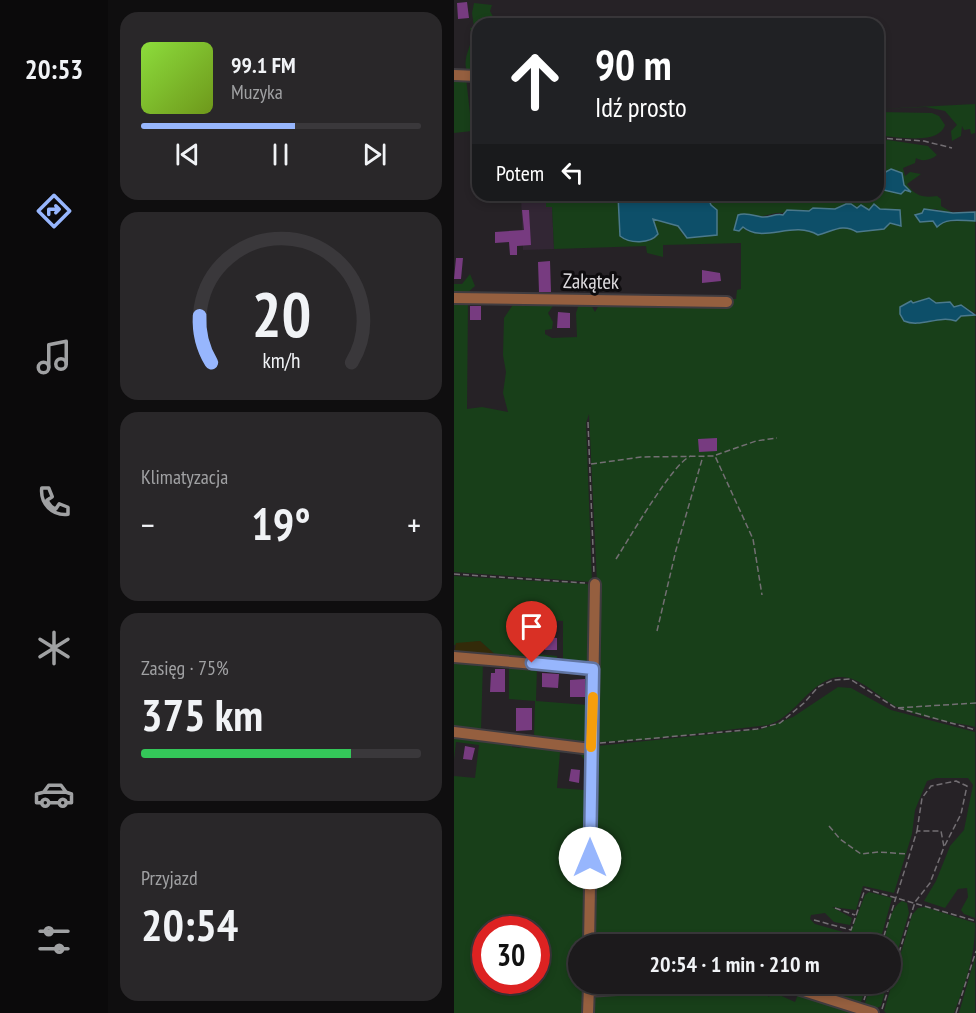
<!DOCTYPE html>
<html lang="pl">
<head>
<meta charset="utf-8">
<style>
	:root { --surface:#1c1a1c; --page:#292729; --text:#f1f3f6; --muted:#a0a1a3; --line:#3a383b; --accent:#97b6fd }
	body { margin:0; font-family:"PT Sans Narrow",sans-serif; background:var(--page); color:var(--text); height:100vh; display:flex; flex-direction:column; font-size:22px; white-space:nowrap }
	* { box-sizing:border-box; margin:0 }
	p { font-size:20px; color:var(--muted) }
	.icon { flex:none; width:33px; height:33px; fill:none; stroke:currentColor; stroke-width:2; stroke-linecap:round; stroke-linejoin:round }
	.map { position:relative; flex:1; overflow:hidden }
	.sheet { display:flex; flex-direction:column; gap:12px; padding:12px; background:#0f0e0f; width:346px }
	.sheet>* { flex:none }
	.top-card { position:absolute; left:18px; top:18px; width:412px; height:183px; border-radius:18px; box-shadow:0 3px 9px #0003,0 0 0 2px var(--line); background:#202124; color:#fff; overflow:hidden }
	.speed { position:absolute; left:18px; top:916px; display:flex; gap:12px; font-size:30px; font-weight:700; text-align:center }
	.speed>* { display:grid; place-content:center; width:78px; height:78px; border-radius:50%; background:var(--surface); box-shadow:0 3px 9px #0003,0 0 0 2px var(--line); line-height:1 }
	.speed .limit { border:9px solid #d22; background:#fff; color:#111 }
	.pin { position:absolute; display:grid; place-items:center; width:51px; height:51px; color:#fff; margin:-62px -26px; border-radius:50% 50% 50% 0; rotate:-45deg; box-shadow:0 0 6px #0007 }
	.pin .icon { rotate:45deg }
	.me { position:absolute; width:66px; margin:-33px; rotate:0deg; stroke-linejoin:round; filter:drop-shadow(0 0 4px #0008) }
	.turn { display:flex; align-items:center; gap:21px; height:126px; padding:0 24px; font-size:27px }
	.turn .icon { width:78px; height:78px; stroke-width:2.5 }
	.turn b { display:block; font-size:42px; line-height:51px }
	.then { display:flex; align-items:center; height:57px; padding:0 24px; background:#0003; gap:12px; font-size:22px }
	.big { font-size:45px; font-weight:700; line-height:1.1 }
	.sheet .card { flex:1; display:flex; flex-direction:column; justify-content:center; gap:9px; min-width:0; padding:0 21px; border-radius:18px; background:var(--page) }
	.sheet .dial { align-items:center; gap:0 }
	.dial svg { height:156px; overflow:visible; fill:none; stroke:var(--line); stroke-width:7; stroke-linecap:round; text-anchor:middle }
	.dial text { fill:var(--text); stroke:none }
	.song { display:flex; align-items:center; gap:18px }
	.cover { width:72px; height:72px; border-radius:9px; background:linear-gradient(135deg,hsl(90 70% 55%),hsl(80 70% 35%)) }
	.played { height:6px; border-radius:3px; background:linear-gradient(90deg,var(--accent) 55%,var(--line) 55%) }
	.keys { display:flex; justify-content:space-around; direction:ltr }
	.heat { display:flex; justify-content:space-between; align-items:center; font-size:33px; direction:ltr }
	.charge { height:9px; border-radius:4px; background:linear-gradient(90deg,#34c759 75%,var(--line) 0) }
	.trip { position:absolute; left:114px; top:934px; width:333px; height:60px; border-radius:30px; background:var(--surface); box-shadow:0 3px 9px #0003,0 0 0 2px var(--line); font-weight:700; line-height:60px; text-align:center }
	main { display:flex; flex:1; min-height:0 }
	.tabs { display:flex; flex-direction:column; width:108px; justify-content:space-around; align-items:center; background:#0b0a0b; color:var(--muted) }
	.tabs .icon { width:42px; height:42px }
	.tabs .on { color:var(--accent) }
	.tabs b { font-size:27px; color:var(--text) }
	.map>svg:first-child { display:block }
	.industrial { fill:#322634 }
	.green { fill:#183f19; fill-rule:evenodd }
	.sand { fill:#332a09 }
	.water { fill:#0d4f69; stroke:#4b798c; stroke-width:1.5 }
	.building { fill:#773b80 }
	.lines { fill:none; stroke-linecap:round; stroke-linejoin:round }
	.minor-casing { stroke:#403c40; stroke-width:14 }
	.path { stroke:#736f73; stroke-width:1.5; stroke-dasharray:6 3; stroke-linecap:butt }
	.minor { stroke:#955f3f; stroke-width:10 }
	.route-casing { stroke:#6276a4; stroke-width:15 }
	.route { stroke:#97b6fd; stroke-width:10 }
	.slow { stroke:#f59e0b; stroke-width:10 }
	.labels { text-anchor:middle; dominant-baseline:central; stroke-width:6; stroke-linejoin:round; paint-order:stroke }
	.street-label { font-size:21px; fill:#dddbde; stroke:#0e0c0e }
</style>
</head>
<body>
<main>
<nav class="tabs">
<b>20:53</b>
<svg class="icon on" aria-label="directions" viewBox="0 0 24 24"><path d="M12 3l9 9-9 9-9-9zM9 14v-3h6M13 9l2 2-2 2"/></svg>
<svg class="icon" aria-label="music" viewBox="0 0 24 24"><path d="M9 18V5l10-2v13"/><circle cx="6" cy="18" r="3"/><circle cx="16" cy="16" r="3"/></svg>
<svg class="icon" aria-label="phone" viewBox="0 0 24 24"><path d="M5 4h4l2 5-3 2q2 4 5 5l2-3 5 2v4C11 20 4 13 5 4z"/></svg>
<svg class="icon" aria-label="climate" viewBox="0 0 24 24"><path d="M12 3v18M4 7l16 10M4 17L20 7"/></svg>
<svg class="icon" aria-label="car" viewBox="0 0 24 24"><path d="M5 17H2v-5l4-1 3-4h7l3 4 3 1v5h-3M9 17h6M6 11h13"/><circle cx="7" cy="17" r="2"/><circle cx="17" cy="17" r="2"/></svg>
<svg class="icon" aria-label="filters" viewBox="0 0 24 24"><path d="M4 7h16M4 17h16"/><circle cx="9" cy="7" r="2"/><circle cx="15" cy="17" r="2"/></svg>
</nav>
<section class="sheet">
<div class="card">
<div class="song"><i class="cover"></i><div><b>99.1 FM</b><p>Muzyka</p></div></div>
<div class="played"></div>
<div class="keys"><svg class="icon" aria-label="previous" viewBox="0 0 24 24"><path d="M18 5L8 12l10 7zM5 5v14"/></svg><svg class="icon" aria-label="pause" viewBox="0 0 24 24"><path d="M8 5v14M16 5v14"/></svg><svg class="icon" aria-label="next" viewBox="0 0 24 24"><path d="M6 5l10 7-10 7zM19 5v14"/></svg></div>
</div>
<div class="card dial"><svg viewBox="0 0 100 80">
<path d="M14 69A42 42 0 1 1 86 69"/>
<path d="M14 69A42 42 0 0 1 8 45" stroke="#97b6fd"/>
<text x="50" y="56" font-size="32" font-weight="700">20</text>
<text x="50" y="72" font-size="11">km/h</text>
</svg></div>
<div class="card"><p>Klimatyzacja</p>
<div class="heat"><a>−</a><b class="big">19°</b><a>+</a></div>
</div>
<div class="card"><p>Zasięg · 75%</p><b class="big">375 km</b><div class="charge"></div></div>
<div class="card"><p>Przyjazd</p><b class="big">20:54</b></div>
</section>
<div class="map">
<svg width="522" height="1013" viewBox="0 0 522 1013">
	<rect width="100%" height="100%" fill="#262226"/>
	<path class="industrial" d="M67 195H92V206H98L100 249 69 250Z"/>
	<path class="green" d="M20 3 38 5 36 11 43 24H24V72L13 71C7 56 22 43 16 28L20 27 18 13Z
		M12 78 18 131 0 133V79Z
		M521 104V133L517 134 516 129 510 130 508 126 507 136 498 141 497 131 503 125 491 111 472 107 425 109Z
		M425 112 478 113 485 116 491 125C484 146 443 136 425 136Z
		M434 140 474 146 483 155C477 160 468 162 462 158L461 163 449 168 451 176 456 172 467 174 453 184C461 196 469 198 483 196L487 199V206L499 213 480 209 461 215 466 222C485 221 504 221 521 221V313L507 305 500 307 496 302 482 303 475 298 458 303V323L462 320C476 324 487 316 502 321L506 316 521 315V727C496 721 464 718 441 706 421 695 401 670 376 679 351 689 340 717 314 725L189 740 144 742 141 739 143 583 135 414 132 423 138 582 0 572V284H8L16 274 21 286 11 295 14 300 13 409 28 407 54 412 49 393 52 372 49 355 50 318 60 303H97L99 306 94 313 99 322 98 329 91 330V334L98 338 123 337 122 313 125 304 136 303 141 312 145 305C163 303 179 304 198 307L204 298 282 299 283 290 287 289V243L209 245V257L193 253 192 246 100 249 98 207H92V195H164L166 236 180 241H196L202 228 199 219 224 226 230 236 257 205 253 195H424L425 177 450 185 437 169 428 175 425 170V141ZM392 205 403 208 410 206 415 210H446L445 219 300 231H293L289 227 280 230 282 222 322 213 386 210Z
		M0 576 133 584 137 587 136 660 132 664 111 662 109 659V621L84 620 82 654 103 656V662L45 658 26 641 0 645Z
		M0 659 29 663 27 730H0Z
		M55 664 83 666 82 701 134 705 133 744 80 737 81 701 55 699Z
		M384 687 397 688 437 710 521 732V918L510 914 507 910 514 897 513 888 504 889 491 908 470 901 482 881 496 846 510 830 519 785 514 778H482L473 781 461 810 458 834 440 893 409 886 402 910 378 907 398 918 396 925 380 922 371 913 357 915 356 919 361 924 396 934 411 895 415 892 438 898 425 945H137L143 746 308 729 339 717Z
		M0 734 58 742V747L67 748 68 743 126 750 133 755 132 945H124V984H132L131 1013H0V776L21 778 25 745 2 742 0 760ZM106 752 126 754 132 762 130 790 103 788ZM32 930H82V981H32Z
		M448 901 453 903 455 913 437 973 436 945H429C433 932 435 908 448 901Z
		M471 907 521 923C522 954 511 984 500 1013H432L430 1011 458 915 464 908Z
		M521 957V1013H505Z
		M278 984 302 995 308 984H317L314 997 321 993 341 1002 345 992 335 984H413L406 1005 412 1013H137L138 998 142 995 191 989Z
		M417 984H433L427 1006 419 1010 410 1006Z"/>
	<path class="sand" d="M26 641 45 658 0 654 2 643Z"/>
	<path class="water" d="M437 169 448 173 450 185 457 192 451 190 447 194 425 189V170L428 174Z
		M164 195H253L257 205 263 210V235L233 238 224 226 199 219 204 234C196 244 176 244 166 236Z
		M392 204H397L403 208 407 205 415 210 420 204 426 209 446 210 447 226 436 223 430 229 403 232C389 223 379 231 364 235 339 220 309 244 289 227L285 231 280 230 284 215C292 212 301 216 308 217 316 218 321 213 329 215L333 210 355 211 359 208 381 209Z
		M470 209 499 213 521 212V221C508 221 493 217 483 227L479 221 466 222 461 215 468 213Z
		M475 298 482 303 496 302 500 307 507 305 521 315 507 316 502 321C484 315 467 328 450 321L446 314V307L457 301 459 303Z"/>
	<path class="building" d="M13 2 15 18 4 19 3 3Z
		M68 210H75L77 245 63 246V255H56L55 242 41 243V232L70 230Z
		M2 258H9L7 279H0Z
		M96 261 97 292H85L84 262Z
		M248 270 266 273 267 281 248 283Z
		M16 306H27V320H16Z
		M104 312 116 313V328H103Z
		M263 438V451L245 452 244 439Z
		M92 637 103 638V650H91Z
		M41 669H51V692H36L37 673H41Z
		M88 673 105 674 104 688 88 687Z
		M131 679V697H116V680Z
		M62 708H78V730L62 731Z
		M11 746 21 748 18 760 9 759Z
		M117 769 126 770 125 783 115 781Z"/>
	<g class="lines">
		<defs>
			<path id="minor" d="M0 75 24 76
				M0 298 273 302
				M0 657 139 669
				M0 732 137 749
				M135 945 141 584
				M328 984 419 1013
				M135 991 235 984
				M134 1013 135 986"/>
		</defs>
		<use href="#minor" class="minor-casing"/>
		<path class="path" d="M424 138 470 141 498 148
			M134 422 140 574
			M262 455 302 441 323 438
			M137 464 187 457 261 456 299 539 308 595
			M162 559C175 539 220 461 237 456
			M0 574 131 583
			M203 631 222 550 249 456
			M444 708 522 730
			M146 743 303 729 326 723 350 703 364 687 379 680 396 679 442 708 522 703
			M375 826 386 839 407 854 425 852 454 854
			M463 831 468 798 477 786 502 781 513 786 507 814 490 847
			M381 908 401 915
			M360 920 397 930 411 889 522 921
			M427 945 463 831H487L490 847 476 883 461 902 436 981
			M410 1000 415 984
			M428 1009 436 984
			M502 1013 522 951"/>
		<use href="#minor" class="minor"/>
	</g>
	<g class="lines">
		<defs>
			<path id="route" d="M78 663 139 669 136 858"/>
		</defs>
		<use href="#route" class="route-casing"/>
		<use href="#route" class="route"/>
		<path class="slow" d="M137 747 139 697"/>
	</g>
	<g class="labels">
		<g class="street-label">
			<text transform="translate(137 281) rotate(1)">Zakątek</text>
		</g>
	</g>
</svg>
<div class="speed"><div class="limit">30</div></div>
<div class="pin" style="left:78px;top:663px;background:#d93025"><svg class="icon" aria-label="arrive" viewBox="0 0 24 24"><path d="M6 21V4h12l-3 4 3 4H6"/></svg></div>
<svg class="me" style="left:136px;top:858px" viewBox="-20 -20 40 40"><circle r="19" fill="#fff"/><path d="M0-13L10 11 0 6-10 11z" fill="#97b6fd"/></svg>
<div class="trip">20:54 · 1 min · 210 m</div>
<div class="top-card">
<div class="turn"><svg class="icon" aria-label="ahead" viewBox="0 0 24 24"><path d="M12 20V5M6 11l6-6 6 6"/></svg><div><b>90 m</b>Idź prosto</div></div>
<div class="then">Potem<svg class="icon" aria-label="left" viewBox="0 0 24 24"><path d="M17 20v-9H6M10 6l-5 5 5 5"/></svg></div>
</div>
</div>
</main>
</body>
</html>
